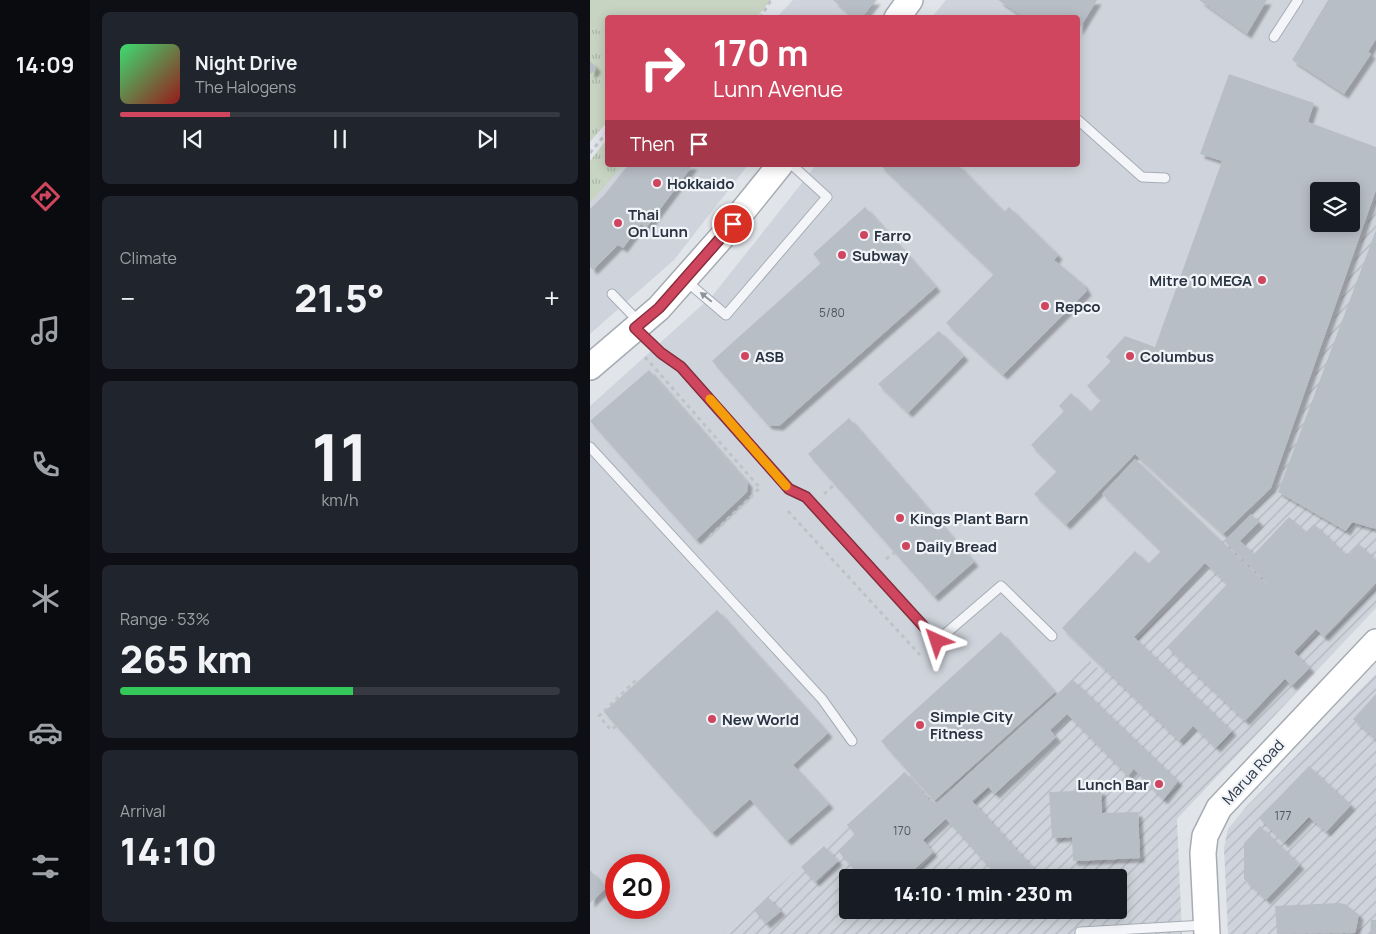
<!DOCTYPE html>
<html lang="en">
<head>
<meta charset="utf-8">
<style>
	:root { --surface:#171b24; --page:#20242c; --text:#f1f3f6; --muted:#9ea1a6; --line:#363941; --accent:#cf465e }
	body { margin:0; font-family:Manrope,sans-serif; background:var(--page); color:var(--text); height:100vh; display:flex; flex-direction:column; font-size:19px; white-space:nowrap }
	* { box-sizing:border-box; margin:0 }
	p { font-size:16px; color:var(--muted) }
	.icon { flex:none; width:28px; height:28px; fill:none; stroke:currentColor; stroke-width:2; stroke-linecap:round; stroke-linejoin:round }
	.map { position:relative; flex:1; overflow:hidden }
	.details { display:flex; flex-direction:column; gap:12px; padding:12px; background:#0d0f14; width:500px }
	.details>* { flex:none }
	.banner { position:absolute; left:15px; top:15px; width:475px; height:152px; border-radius:5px; box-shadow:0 2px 12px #0003; background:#cf465e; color:#fff; overflow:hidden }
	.tools { position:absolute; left:720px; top:182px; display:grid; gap:10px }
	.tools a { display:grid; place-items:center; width:50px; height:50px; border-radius:5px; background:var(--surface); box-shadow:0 2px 12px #0003; font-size:25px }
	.speed { position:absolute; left:15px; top:854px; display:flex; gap:10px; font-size:25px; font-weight:700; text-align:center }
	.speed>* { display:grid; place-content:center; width:65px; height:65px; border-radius:50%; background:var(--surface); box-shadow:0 2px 12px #0003; line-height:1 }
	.speed .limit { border:8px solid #d22; background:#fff; color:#111 }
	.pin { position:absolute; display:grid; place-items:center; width:42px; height:42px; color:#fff; margin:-21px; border:2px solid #fff; border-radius:50%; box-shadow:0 1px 5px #0007 }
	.me { position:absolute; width:55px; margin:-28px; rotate:318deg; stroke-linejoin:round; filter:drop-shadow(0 0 4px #0008) }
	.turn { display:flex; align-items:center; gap:18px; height:105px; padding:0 25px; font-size:22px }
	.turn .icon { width:65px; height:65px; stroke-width:2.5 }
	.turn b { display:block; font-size:35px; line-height:42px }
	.then { display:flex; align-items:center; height:48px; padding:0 25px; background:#0003; gap:10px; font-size:19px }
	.big { font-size:38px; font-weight:800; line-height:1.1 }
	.details .card { flex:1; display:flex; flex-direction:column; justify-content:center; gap:8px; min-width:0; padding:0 18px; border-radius:8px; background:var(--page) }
	.details .dial { align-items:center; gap:0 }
	.dial b { font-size:65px; line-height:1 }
	.song { display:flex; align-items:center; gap:15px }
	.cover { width:60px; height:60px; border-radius:8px; background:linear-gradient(135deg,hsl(140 70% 55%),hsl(0 70% 35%)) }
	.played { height:5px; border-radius:2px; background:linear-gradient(90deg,var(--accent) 25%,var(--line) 25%) }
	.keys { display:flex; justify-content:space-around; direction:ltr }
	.heat { display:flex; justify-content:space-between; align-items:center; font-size:28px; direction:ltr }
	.charge { height:8px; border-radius:4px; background:linear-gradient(90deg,#34c759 53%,var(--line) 0) }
	.trip { position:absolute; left:249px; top:869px; width:288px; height:50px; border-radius:5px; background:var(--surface); box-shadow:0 2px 12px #0003; font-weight:800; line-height:50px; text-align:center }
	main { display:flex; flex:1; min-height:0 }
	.tab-bar { display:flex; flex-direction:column; width:90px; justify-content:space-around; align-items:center; background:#090b0e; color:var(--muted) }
	.tab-bar .icon { width:35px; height:35px }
	.tab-bar .on { color:var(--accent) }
	.tab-bar b { font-size:22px; color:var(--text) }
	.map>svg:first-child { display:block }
	.built { fill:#cfd4dc; fill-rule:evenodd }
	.industrial { fill:url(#industrial-furrows); fill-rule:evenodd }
	.grass { fill:url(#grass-tufts) }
	.park { fill:#c7d4c2 }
	.building { fill:#b8bec6; fill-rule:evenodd; filter:url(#shadow) }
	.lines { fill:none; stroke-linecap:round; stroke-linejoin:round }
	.lane-casing { stroke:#a6acb4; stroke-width:11 }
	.secondary-casing { stroke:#a6acb4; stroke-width:28 }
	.path { stroke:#bfc3c8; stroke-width:3; stroke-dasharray:4 4; stroke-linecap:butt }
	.lane { stroke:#f4f5f8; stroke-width:9 }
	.secondary { stroke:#fff; stroke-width:25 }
	.oneway { fill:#8e949c }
	.route-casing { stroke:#872e3d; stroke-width:12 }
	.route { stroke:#cf465e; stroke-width:9 }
	.slow { stroke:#f59e0b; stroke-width:9 }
	.poi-dot { fill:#cf465e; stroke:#f0f3f7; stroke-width:2 }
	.labels { text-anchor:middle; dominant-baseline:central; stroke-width:4.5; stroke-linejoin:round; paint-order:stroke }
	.number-label { font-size:12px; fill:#4d5662 }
	.poi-label { font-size:15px; font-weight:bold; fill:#293341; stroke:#f0f3f7; text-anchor:start }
	.street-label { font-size:15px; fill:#293341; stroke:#f0f3f7 }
</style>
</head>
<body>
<main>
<nav class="tab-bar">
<b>14:09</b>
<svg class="icon on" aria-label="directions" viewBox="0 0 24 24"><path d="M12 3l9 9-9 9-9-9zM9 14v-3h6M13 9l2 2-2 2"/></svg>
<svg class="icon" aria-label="music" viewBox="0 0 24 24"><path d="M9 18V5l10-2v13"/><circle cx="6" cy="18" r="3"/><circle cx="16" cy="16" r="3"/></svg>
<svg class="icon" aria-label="phone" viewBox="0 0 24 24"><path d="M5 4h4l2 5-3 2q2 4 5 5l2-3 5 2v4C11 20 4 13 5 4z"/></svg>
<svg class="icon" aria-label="climate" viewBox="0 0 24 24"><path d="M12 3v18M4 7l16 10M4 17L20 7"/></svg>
<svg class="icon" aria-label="car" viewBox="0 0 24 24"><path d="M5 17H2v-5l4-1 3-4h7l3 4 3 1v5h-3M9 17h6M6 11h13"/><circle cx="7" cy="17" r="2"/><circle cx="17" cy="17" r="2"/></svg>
<svg class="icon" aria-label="filters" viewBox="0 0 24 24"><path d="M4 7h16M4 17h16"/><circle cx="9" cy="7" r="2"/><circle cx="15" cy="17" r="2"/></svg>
</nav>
<section class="details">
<div class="card">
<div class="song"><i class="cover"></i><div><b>Night Drive</b><p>The Halogens</p></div></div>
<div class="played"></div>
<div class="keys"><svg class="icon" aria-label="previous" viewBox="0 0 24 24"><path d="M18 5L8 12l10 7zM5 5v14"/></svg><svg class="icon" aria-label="pause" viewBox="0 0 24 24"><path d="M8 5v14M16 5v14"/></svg><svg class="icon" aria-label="next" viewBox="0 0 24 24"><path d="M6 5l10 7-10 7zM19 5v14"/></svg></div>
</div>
<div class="card"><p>Climate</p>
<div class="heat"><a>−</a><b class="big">21.5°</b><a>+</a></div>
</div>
<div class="card dial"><b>11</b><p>km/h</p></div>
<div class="card"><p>Range · 53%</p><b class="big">265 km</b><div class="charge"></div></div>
<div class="card"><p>Arrival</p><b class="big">14:10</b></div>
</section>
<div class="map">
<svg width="786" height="934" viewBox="0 0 786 934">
	<defs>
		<pattern id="industrial-furrows" width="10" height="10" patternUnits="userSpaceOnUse" patternTransform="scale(1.25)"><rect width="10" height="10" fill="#cfd4dc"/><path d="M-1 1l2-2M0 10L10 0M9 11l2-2" fill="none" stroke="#b2b6be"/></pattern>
		<pattern id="grass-tufts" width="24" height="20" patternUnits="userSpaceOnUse" patternTransform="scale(1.25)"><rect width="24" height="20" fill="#c7d4c2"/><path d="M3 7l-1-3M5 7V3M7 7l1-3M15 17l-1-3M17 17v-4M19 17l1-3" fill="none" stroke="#abb6a8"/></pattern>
		<filter id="shadow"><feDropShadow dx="4.5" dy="4.5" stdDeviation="1" flood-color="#0004"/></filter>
	</defs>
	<rect width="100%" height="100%" fill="#e1e5ea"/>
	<path class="built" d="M203 0H288L274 17 186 18Z
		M356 0H786V198L686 489 633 541 509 671 499 661 345 803 313 771 137 934H0V406L123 295 226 165H488V18L342 17ZM729 191H761V224H729ZM26 865H69V908H26Z
		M18 165H158L84 260 0 334V182Z"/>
	<path class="industrial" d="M786 198V608L587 819 592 934H137L313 771 345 803 499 660 510 670 633 541 686 489ZM258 878H528V910H258Z
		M786 674V934H638L634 848 638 829 655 808Z"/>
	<path class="grass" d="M0 27 18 34 17 122 0 142Z
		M17 139 18 165H33L0 203V161Z"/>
	<path class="park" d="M0 0H181L167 17 18 18 17 34 0 27Z
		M17 65 18 124H17L0 110V107Z"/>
	<path class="building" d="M243 0H286L272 18H264Z
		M408 0H507L488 31V18H435Z
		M609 0H677L657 34Z
		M738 0H786V39L778 52 781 54 754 94 702 60Z
		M0 61 6 67 5 71 0 74Z
		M639 74 724 103 718 122 786 147V190L681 488 633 534 545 454 476 525 444 494 467 471 441 445 474 411 469 406 481 393 500 412 511 400 497 386 521 361 516 357 535 336 565 347 632 161 610 154ZM729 191H761V224H729Z
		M38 165H103L56 228 51 224 33 248 28 245 3 270 0 267V209L15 194Z
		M290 165H368L414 212 419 207 468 255 464 260 493 284 497 291 413 375 356 323 404 274Z
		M275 207 346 287 189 426 178 425 122 361 231 263 223 254Z
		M786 230V529L762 522 756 531 688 492Z
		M349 331 374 356 318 413 288 384Z
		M59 370 158 483 157 492 106 540 0 421Z
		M259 418 384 562 344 597 218 454Z
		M545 459 677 585 678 583 634 541 661 514 669 522 650 541 664 554 699 517 716 532 724 524 758 556 769 544 786 560V583L734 637 726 629 704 652 720 668 702 686 695 679 655 721 577 647 637 584 615 563 544 637 642 731 626 748 603 726 589 741 472 628 545 551 558 564 571 551 512 494Z
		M127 610 238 733 203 765 239 804 197 841 160 799 122 833 14 712Z
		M411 632 465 692 344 801 291 741Z
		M483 680 588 781 573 800 544 769 538 776 477 714 460 730 466 737 405 794 398 787 382 801 444 869 435 878H409L356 819 333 840 343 852 315 878H304L299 871 292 878H272L248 851 266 835 257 825 315 772 344 805Z
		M786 694V740L763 719Z
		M719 766 761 805 736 832 719 817 694 843 669 818Z
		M511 790 512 813 548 812 550 858 483 861 482 837 462 838 459 792Z
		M670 826 710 865 676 900 654 879V843Z
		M234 846 248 861 225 882 211 867Z
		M0 870 16 888 0 903Z
		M178 897 191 911 176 924 164 910Z
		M749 903 755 904 769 915 765 933 687 934 685 906Z
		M781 920H786V934H780Z"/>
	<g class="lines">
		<defs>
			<path id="lane" d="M684 37 708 0
				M488 120 552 177 575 178
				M95 280 136 315 237 197 202 165
				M22 294 49 322
				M47 330 71 353 91 367 199 489 216 497 347 641 411 586 462 636
				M0 447 232 699 262 741
				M490 934V932L615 925"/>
			<path id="secondary" d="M307 18 320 0
				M0 367 69 308 131 238 190 165
				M617 934 613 853 615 836 629 808 786 642"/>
		</defs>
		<use href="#lane" class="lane-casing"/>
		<use href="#secondary" class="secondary-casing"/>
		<path class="path" d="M170 18 181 0
			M0 153 18 131
			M55 357 170 488 117 539
			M234 494 245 484
			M198 511 330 655
			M296 559 305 552
			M26 726 21 730 9 716 47 679 48 681"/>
		<use href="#lane" class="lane"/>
		<use href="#secondary" class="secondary"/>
	</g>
	<defs><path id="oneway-solid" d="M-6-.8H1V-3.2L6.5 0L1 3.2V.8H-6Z" transform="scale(1.25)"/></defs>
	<use class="oneway" href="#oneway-solid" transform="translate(116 297) rotate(-141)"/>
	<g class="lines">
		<defs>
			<path id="route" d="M143 224 69 308 45 328 71 353 91 367 199 489 216 497 347 641"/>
		</defs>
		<use href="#route" class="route-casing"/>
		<use href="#route" class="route"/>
		<path class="slow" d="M120 399 196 486"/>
	</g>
	<g class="poi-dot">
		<circle cx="67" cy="183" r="5"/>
		<circle cx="28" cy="223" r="5"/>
		<circle cx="274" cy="235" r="5"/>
		<circle cx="252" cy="255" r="5"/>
		<circle cx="672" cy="280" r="5"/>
		<circle cx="455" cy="306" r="5"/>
		<circle cx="155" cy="356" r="5"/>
		<circle cx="540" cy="356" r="5"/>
		<circle cx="310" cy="518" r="5"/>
		<circle cx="316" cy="546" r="5"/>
		<circle cx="122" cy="719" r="5"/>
		<circle cx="330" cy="725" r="5"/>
		<circle cx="569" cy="784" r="5"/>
	</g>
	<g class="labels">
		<g class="number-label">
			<text x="242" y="312">5/80</text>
			<text x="693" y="815">177</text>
			<text x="312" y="830">170</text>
		</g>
		<g class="poi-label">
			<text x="77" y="183">Hokkaido</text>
			<text x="38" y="214">Thai<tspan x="38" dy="17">On Lunn</tspan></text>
			<text x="284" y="235">Farro</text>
			<text x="262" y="255">Subway</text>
			<text x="662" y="280" text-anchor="end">Mitre 10 MEGA</text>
			<text x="465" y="306">Repco</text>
			<text x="165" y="356">ASB</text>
			<text x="550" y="356">Columbus</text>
			<text x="320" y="518">Kings Plant Barn</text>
			<text x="326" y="546">Daily Bread</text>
			<text x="340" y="716">Simple City<tspan x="340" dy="17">Fitness</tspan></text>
			<text x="132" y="719">New World</text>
			<text x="559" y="784" text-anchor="end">Lunch Bar</text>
		</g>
		<g class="street-label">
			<text transform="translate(663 772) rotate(-47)">Marua Road</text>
		</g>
	</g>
</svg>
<div class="tools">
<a><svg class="icon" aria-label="layers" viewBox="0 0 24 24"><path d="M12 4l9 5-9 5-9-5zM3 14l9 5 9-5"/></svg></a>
</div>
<div class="speed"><div class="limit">20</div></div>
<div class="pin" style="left:143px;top:224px;background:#d93025"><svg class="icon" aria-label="arrive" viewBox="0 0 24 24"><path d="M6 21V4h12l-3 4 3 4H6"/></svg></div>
<svg class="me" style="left:347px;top:641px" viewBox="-20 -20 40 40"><path d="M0-17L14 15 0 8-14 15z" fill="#cf465e" stroke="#fff" stroke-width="4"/></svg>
<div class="trip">14:10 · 1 min · 230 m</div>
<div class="banner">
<div class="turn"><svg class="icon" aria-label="right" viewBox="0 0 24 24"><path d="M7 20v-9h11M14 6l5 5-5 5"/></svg><div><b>170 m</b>Lunn Avenue</div></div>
<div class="then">Then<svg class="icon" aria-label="arrive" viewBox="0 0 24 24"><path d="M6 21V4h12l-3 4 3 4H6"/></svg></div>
</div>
</div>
</main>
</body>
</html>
